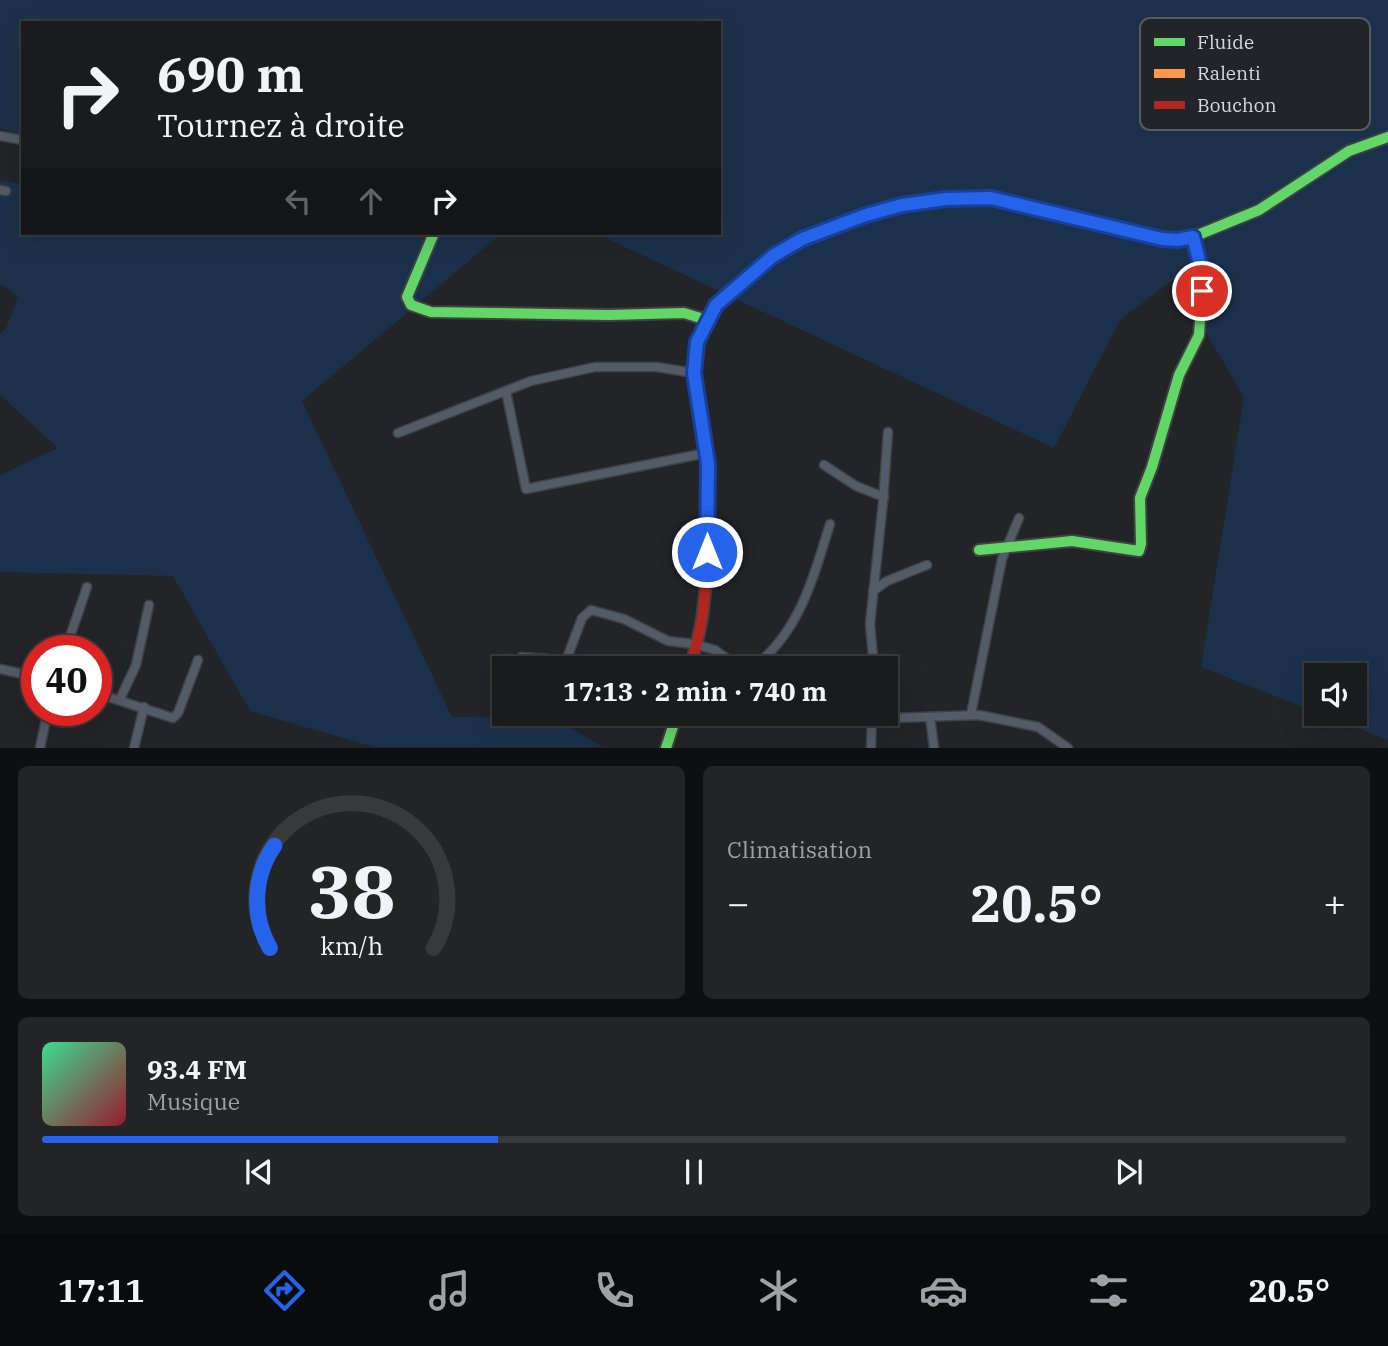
<!DOCTYPE html>
<html lang="fr">
<head>
<meta charset="utf-8">
<style>
	:root { --surface:#1a1b1d; --page:#232426; --text:#f1f3f6; --muted:#9fa1a4; --line:#38393b; --accent:#2563eb }
	body { margin:0; font-family:"IBM Plex Serif",serif; background:var(--page); color:var(--text); height:100vh; display:flex; flex-direction:column; font-size:26px; white-space:nowrap }
	* { box-sizing:border-box; margin:0 }
	p { font-size:23px; color:var(--muted) }
	.icon { flex:none; width:38px; height:38px; fill:none; stroke:currentColor; stroke-width:2; stroke-linecap:round; stroke-linejoin:round }
	.map { position:relative; height:748px; overflow:hidden }
	.sheet { display:flex; flex-direction:column; gap:18px; padding:18px; background:#0e0f10; flex:1 }
	.sheet>* { flex:none }
	.top-card { position:absolute; left:21px; top:21px; width:700px; height:214px; border-radius:0px; box-shadow:0 7px 28px #0002,0 0 0 2px var(--line); background:#1a1b1d; color:var(--text); overflow:hidden }
	.tools { position:absolute; left:1304px; top:663px; display:grid; gap:14px }
	.tools a { display:grid; place-items:center; width:63px; height:63px; border-radius:0px; background:var(--surface); box-shadow:0 7px 28px #0002,0 0 0 2px var(--line); font-size:35px }
	.speed { position:absolute; left:21px; top:635px; display:flex; gap:14px; font-size:35px; font-weight:700; text-align:center }
	.speed>* { display:grid; place-content:center; width:91px; height:91px; border-radius:50%; background:var(--surface); box-shadow:0 7px 28px #0002,0 0 0 2px var(--line); line-height:1 }
	.speed .limit { border:10px solid #d22; background:#fff; color:#111 }
	.pin { position:absolute; display:grid; place-items:center; width:60px; height:60px; color:#fff; margin:-30px; border:4px solid #fff; border-radius:50%; box-shadow:0 2px 7px #0007 }
	.me { position:absolute; width:77px; margin:-38px; rotate:0deg; stroke-linejoin:round; filter:drop-shadow(0 0 5px #0008) }
	.turn { display:flex; align-items:center; gap:24px; height:147px; padding:0 21px; font-size:32px }
	.turn .icon { width:91px; height:91px; stroke-width:2.5 }
	.turn b { display:block; font-size:49px; line-height:60px }
	.lanes { display:flex; align-items:center; height:66px; padding:0 21px; background:#0003; justify-content:center; gap:35px; direction:ltr }
	.lanes .off { opacity:.35 }
	.big { font-size:52px; font-weight:700; line-height:1.1 }
	.sheet .widget { flex:1; display:flex; flex-direction:column; justify-content:center; gap:10px; min-width:0; padding:0 24px; border-radius:10px; background:var(--page) }
	.sheet .dial { align-items:center; gap:0 }
	.dial svg { height:182px; overflow:visible; fill:none; stroke:var(--line); stroke-width:7; stroke-linecap:round; text-anchor:middle }
	.dial text { fill:var(--text); stroke:none }
	.song { display:flex; align-items:center; gap:21px }
	.cover { width:84px; height:84px; border-radius:10px; background:linear-gradient(135deg,hsl(150 70% 55%),hsl(350 70% 35%)) }
	.played { height:7px; border-radius:4px; background:linear-gradient(90deg,var(--accent) 35%,var(--line) 35%) }
	.keys { display:flex; justify-content:space-around; direction:ltr }
	.heat { display:flex; justify-content:space-between; align-items:center; font-size:38px; direction:ltr }
	.sheet .tiles { flex:1; display:grid; gap:18px; grid-template-columns:1fr 1fr }
	.widget:last-child { grid-column:span 2 }
	.trip { position:absolute; left:492px; top:656px; width:406px; height:70px; border-radius:0px; background:var(--surface); box-shadow:0 7px 28px #0002,0 0 0 2px var(--line); font-weight:700; line-height:70px; text-align:center }
	.tabs { display:flex; height:112px; justify-content:space-around; align-items:center; background:#0a0b0c; color:var(--muted) }
	.tabs .icon { width:49px; height:49px }
	.tabs .current { color:var(--accent) }
	.tabs b { font-size:32px; color:var(--text) }
	.map>svg:first-child { display:block }
	.green { fill:#1b314b }
	.lines { fill:none; stroke-linecap:round; stroke-linejoin:round }
	.street-casing { stroke:#404143; stroke-width:11 }
	.fast-casing { stroke:#404143; stroke-width:14 }
	.slow-casing { stroke:#404143; stroke-width:14 }
	.jam-casing { stroke:#404143; stroke-width:14 }
	.street { stroke:#525b66; stroke-width:8 }
	.fast { stroke:#63d668; stroke-width:10 }
	.slow { stroke:#ff974d; stroke-width:10 }
	.jam { stroke:#b3261e; stroke-width:10 }
	.route-casing { stroke:#184099; stroke-width:18 }
	.route { stroke:#2563eb; stroke-width:12 }
	.key { fill:#212428; stroke:#575a5e; stroke-width:2 }
	.key-label { font-size:19px; fill:#d6d8db }
</style>
</head>
<body>
<div class="map">
<svg width="1388" height="748" viewBox="0 0 1388 748">
	<rect width="100%" height="100%" fill="#222427"/>
	<path class="green" d="M0 0H1388V740L1321 714H1354V676H1316V712L1201 667 1244 397 1174 279 1120 320 1054 448 595 233H719V23H23V135L0 128Z
		M0 180 23 184V233H502L302 401 452 717 556 718 602 747H374L250 711 173 576 0 572V475L58 448 0 395V335L7 326 18 297 0 284Z"/>
	<g class="lines">
		<defs>
			<path id="street" d="M0 136 23 140
				M0 190 6 191
				M506 391 526 489 706 453
				M398 433 531 381 595 367H657L694 373
				M824 465 856 486 884 497
				M873 591 887 581 927 565
				M65 651 87 587
				M564 666 582 618 591 610 624 619 668 641 694 644 715 650 740 668
				M514 668 521 657 548 659 571 668
				M753 668C800 631 813 579 830 524
				M874 668 870 624 883 502 888 432
				M0 669 37 677
				M502 687 504 683
				M96 693 173 718 178 713 198 660
				M120 699 136 665 149 605
				M806 714 816 718 837 720 979 715 1038 727 1068 748
				M971 714 1002 559 1019 518
				M930 717 934 748
				M40 748 48 710
				M134 748 144 707
				M871 748 872 714"/>
			<path id="fast" d="M1025 206 1162 239 1178 240 1193 237 1259 210 1349 151 1388 137
				M434 233 407 297 411 305 431 312 609 315 684 313 707 320
				M979 550 1072 541 1139 551 1141 544 1140 498 1152 467 1179 375 1199 335 1203 275 1193 237
				M666 748 677 714"/>
			<path id="slow" d="M713 310 727 293 773 256 802 239 866 215 924 201 991 198 1025 206"/>
			<path id="jam" d="M690 668C695 649 701 630 703 611 709 564 710 514 708 466 706 406 678 368 713 310"/>
		</defs>
		<use href="#street" class="street-casing"/>
		<use href="#fast" class="fast-casing"/>
		<use href="#slow" class="slow-casing"/>
		<use href="#jam" class="jam-casing"/>
		<use href="#street" class="street"/>
		<use href="#fast" class="fast"/>
		<use href="#slow" class="slow"/>
		<use href="#jam" class="jam"/>
	</g>
	<g class="lines">
		<defs>
			<path id="route" d="M707 552 708 464 694 373 697 342 716 305 773 256 802 239 866 215 902 205 946 199 991 198 1162 239 1178 240 1193 237 1203 275 1202 291"/>
		</defs>
		<use href="#route" class="route-casing"/>
		<use href="#route" class="route"/>
	</g>
	<rect x="1140" y="18" width="230" height="112" rx="10" class="key"/>
	<rect x="1154" y="38" width="31" height="8" fill="#63d668"/>
	<rect x="1154" y="69" width="31" height="9" fill="#ff974d"/>
	<rect x="1154" y="101" width="31" height="8" fill="#b3261e"/>
	<g class="key-label">
		<text x="1197" y="49">Fluide</text>
		<text x="1197" y="80">Ralenti</text>
		<text x="1197" y="112">Bouchon</text>
	</g>
</svg>
<div class="tools">
<a><svg class="icon" aria-label="sound" viewBox="0 0 24 24"><path d="M4 9h4l5-4v14l-5-4H4zM17 9q2 3 0 6"/></svg></a>
</div>
<div class="speed"><div class="limit">40</div></div>
<div class="pin" style="left:1202px;top:291px;background:#d93025"><svg class="icon" aria-label="arrive" viewBox="0 0 24 24"><path d="M6 21V4h12l-3 4 3 4H6"/></svg></div>
<svg class="me" style="left:707px;top:552px" viewBox="-20 -20 40 40"><circle r="17" fill="#2563eb" stroke="#fff" stroke-width="3"/><path d="M0-11L8 9 0 5-8 9z" fill="#fff"/></svg>
<div class="trip">17:13 · 2 min · 740 m</div>
<div class="top-card">
<div class="turn"><svg class="icon" aria-label="right" viewBox="0 0 24 24"><path d="M7 20v-9h11M14 6l5 5-5 5"/></svg><div><b>690 m</b>Tournez à droite</div></div>
<div class="lanes"><svg class="icon off" aria-label="left" viewBox="0 0 24 24"><path d="M17 20v-9H6M10 6l-5 5 5 5"/></svg><svg class="icon off" aria-label="ahead" viewBox="0 0 24 24"><path d="M12 20V5M6 11l6-6 6 6"/></svg><svg class="icon" aria-label="right" viewBox="0 0 24 24"><path d="M7 20v-9h11M14 6l5 5-5 5"/></svg></div>
</div>
</div>
<section class="sheet">
<div class="tiles">
<div class="widget dial"><svg viewBox="0 0 100 80">
<path d="M14 69A42 42 0 1 1 86 69"/>
<path d="M14 69A42 42 0 0 1 16 24" stroke="#2563eb"/>
<text x="50" y="56" font-size="32" font-weight="700">38</text>
<text x="50" y="72" font-size="11">km/h</text>
</svg></div>
<div class="widget"><p>Climatisation</p>
<div class="heat"><a>−</a><b class="big">20.5°</b><a>+</a></div>
</div>
<div class="widget">
<div class="song"><i class="cover"></i><div><b>93.4 FM</b><p>Musique</p></div></div>
<div class="played"></div>
<div class="keys"><svg class="icon" aria-label="previous" viewBox="0 0 24 24"><path d="M18 5L8 12l10 7zM5 5v14"/></svg><svg class="icon" aria-label="pause" viewBox="0 0 24 24"><path d="M8 5v14M16 5v14"/></svg><svg class="icon" aria-label="next" viewBox="0 0 24 24"><path d="M6 5l10 7-10 7zM19 5v14"/></svg></div>
</div>
</div>
</section>
<nav class="tabs">
<b>17:11</b>
<svg class="icon current" aria-label="directions" viewBox="0 0 24 24"><path d="M12 3l9 9-9 9-9-9zM9 14v-3h6M13 9l2 2-2 2"/></svg>
<svg class="icon" aria-label="music" viewBox="0 0 24 24"><path d="M9 18V5l10-2v13"/><circle cx="6" cy="18" r="3"/><circle cx="16" cy="16" r="3"/></svg>
<svg class="icon" aria-label="phone" viewBox="0 0 24 24"><path d="M5 4h4l2 5-3 2q2 4 5 5l2-3 5 2v4C11 20 4 13 5 4z"/></svg>
<svg class="icon" aria-label="climate" viewBox="0 0 24 24"><path d="M12 3v18M4 7l16 10M4 17L20 7"/></svg>
<svg class="icon" aria-label="car" viewBox="0 0 24 24"><path d="M5 17H2v-5l4-1 3-4h7l3 4 3 1v5h-3M9 17h6M6 11h13"/><circle cx="7" cy="17" r="2"/><circle cx="17" cy="17" r="2"/></svg>
<svg class="icon" aria-label="filters" viewBox="0 0 24 24"><path d="M4 7h16M4 17h16"/><circle cx="9" cy="7" r="2"/><circle cx="15" cy="17" r="2"/></svg>
<b>20.5°</b>
</nav>
</body>
</html>
